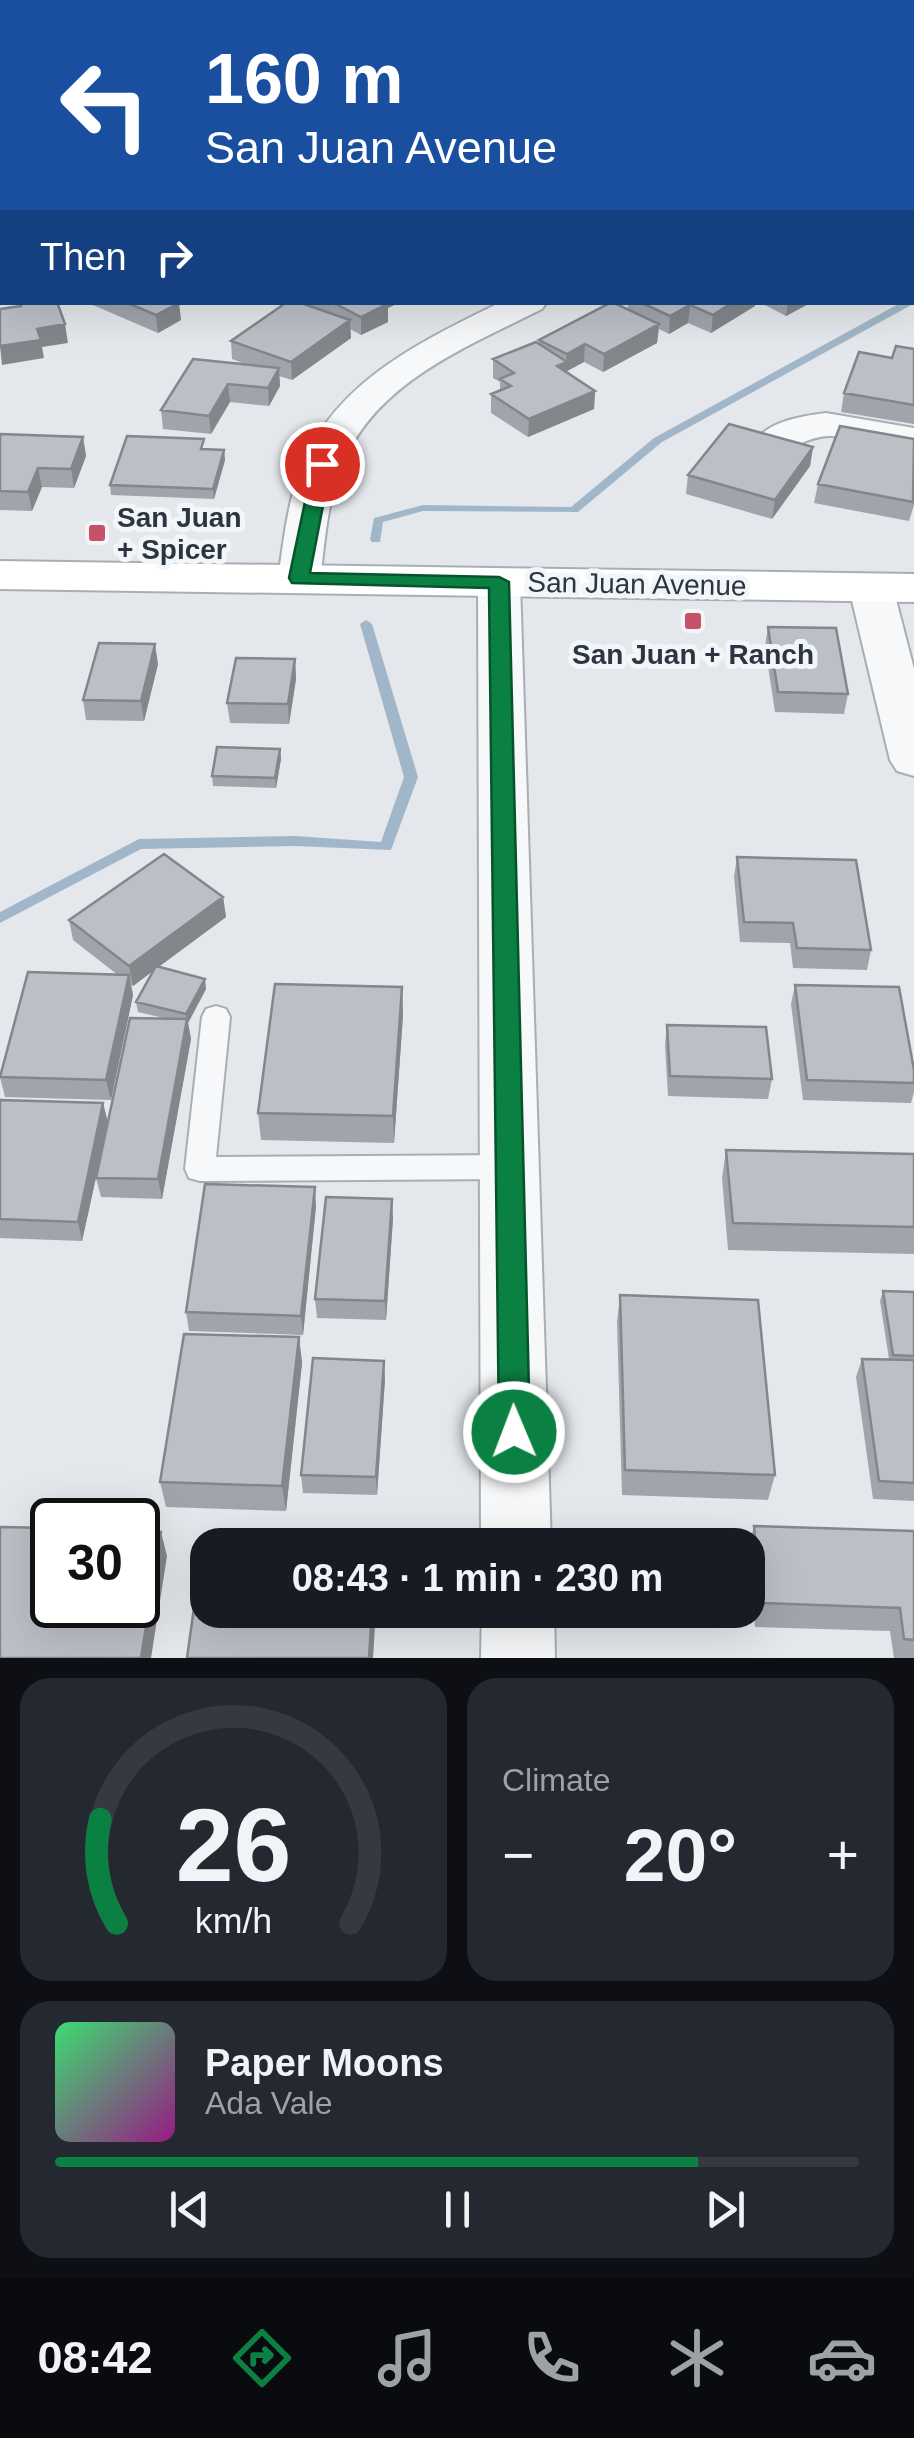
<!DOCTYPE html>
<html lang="en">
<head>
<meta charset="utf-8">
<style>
	:root { --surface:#171b24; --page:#242831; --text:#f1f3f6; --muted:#9ea1a6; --line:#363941; --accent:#0b8043 }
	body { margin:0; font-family:Arial,sans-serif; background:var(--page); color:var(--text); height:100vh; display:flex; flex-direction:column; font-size:38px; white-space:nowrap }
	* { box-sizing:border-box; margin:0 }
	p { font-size:32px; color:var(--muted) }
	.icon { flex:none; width:55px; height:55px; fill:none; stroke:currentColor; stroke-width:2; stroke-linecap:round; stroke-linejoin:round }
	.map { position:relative; height:1658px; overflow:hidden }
	.sheet { display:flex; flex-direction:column; gap:20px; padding:20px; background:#0d0f14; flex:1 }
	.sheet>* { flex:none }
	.guide { position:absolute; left:0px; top:0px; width:915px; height:305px; box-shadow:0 10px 40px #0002; background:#1a4fa0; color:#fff; overflow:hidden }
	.speed { position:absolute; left:30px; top:1498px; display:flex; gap:20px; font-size:50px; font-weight:700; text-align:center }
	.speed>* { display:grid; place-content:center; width:130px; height:130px; border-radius:50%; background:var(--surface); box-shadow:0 10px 40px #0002; line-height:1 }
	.speed .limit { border:5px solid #111; border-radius:15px; background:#fff; color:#111 }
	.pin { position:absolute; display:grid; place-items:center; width:85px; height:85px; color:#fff; margin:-42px; border:5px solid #fff; border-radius:50%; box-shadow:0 2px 10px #0007 }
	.me { position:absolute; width:110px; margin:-55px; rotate:359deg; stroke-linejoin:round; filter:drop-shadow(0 0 8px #0008) }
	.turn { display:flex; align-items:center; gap:35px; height:210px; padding:0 40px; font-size:45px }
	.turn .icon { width:130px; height:130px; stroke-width:2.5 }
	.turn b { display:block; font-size:70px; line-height:85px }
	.then { display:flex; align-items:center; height:95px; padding:0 40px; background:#0003; gap:20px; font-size:38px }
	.big { font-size:75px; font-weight:700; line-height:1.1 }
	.sheet .widget { flex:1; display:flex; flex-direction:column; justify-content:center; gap:15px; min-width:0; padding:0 35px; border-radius:30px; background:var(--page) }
	.sheet .dial { align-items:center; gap:0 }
	.dial svg { height:260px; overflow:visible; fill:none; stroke:var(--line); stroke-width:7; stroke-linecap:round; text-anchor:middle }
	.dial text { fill:var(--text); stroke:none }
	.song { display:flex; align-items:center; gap:30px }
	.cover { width:120px; height:120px; border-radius:15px; background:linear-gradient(135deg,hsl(140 70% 55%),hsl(310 70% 35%)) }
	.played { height:10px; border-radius:5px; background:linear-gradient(90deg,var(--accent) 80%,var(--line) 80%) }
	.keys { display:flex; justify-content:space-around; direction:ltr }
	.heat { display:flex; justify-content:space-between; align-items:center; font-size:55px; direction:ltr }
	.sheet .tiles { flex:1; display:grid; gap:20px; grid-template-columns:1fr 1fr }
	.widget:last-child { grid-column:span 2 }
	.trip { position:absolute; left:190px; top:1528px; width:575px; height:100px; border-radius:30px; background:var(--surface); box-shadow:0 10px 40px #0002; font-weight:700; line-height:100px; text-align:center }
	.tab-bar { display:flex; height:160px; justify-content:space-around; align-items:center; background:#090b0e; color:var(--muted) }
	.tab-bar .icon { width:70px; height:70px }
	.tab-bar .active { color:var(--accent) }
	.tab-bar b { font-size:45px; color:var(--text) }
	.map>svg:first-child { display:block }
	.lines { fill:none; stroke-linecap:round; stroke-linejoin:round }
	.stream { fill:#a1b7c9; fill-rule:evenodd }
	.service-casing { stroke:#a9aeb5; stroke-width:4 }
	.minor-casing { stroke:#a9aeb5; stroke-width:4 }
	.secondary-casing { stroke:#a9aeb5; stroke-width:4 }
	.service { fill:#f6f8f9; fill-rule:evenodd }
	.minor { fill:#f6f8f9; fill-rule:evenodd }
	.secondary { fill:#fff; fill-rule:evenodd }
	.wall { fill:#a1a5ab }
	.shaded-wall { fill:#83868b }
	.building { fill:#bbc0c7; stroke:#83868b; stroke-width:2.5 }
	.route { fill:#0b8043; stroke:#07532c; stroke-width:2.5 }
	.poi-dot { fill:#c8516a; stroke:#f3f6f8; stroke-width:4 }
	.labels { text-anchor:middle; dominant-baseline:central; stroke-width:10; stroke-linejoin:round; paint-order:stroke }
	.poi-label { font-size:28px; font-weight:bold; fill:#2c3642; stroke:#f3f6f8; text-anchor:start }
	.street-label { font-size:28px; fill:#2c3642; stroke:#f3f6f8 }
</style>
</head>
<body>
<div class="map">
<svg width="914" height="1658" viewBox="0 0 914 1658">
	<rect width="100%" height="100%" fill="#e4e7eb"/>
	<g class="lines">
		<path class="stream" d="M912 300 913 304 662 442 578 512 423 511 383 522 380 542H372L370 540 374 518 423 505 571 507 654 438 902 302H912Z
			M366 620 372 624 418 777 391 850 295 846 141 849 0 923V912L139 839 295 836 381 842 404 777 360 624Z"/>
		<defs>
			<path id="service" d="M216 1006 226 1009 230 1017 216 1157 510 1155 521 1158 525 1167 521 1176 510 1179 200 1181 189 1178 185 1169 202 1017 206 1009Z"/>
			<path id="minor" d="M912 18H914V34H912Z
				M0 25H2V41H0Z
				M914 101V119L912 120V101Z
				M0 144H2V163H0Z
				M0 276H2V296H0Z
				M501 302H547L542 309C467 347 375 382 342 466 327 501 325 542 320 579L314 588 299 592 284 588 278 579C283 546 286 512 297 480 327 385 418 343 501 302Z
				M826 413 914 428V452C886 446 857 435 828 436 802 437 787 457 760 450L754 442C769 421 802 416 826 413Z
				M499 569 514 573 520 582 551 1545H481L478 582 484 573Z
				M871 575 886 579 893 588 914 669V776L897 771 890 760 849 588 856 579Z
				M482 1610H554L555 1658H481Z"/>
			<path id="secondary" d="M0 561 914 574V602L0 589Z"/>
		</defs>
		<use href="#service" class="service-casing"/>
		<use href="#minor" class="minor-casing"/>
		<use href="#secondary" class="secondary-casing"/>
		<use href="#service" class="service"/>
		<use href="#minor" class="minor"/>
		<use href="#secondary" class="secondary"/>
	</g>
	<path class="wall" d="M0 0H93L92 2H2V16H0Z
		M100 0H167L166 2H100Z
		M466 0H553V2H466Z
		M564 0H626L611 2H566Z
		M651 0H684V2H652Z
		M726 0H791L790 2H726Z
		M815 0H848V2H815Z
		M0 42H2V76H0Z
		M0 86 2 87V130H0Z
		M2 183V217H0V184Z
		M86 302H182L179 304 181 320 158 333Z
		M305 302H400L388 308V322L361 335 350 329 351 338 292 380 279 376 280 386 269 406 230 402 211 434 163 429 161 410 248 365 232 359 231 341 305 305Z
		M628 302 755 306 711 333 688 323 669 334 659 329 657 343 603 372 584 362 567 371 595 391 594 409 528 437 491 413V394L500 391V382L493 378V359L538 344 539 340 628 310Z
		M759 302H812L786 316Z
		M914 349V424L841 412 844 393 892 358Z
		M0 434 83 437 86 456 74 488 42 487 32 511 0 510Z
		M914 439V505L909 521 814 503 818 484Z
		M813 447 810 466 772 519 686 494 688 475Z
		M205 449 224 450 225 460 214 499 111 495 110 485Z
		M768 627 848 694 844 714 775 712 765 646Z
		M295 659 296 679 289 724 230 723 227 703Z
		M158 664 144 721 86 720 83 700Z
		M280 749 281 759 276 788 213 786 212 776Z
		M737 857 871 950 867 970 793 968 790 943 740 942 734 877Z
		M223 897 226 917 158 967 206 989 188 1023 191 1039 162 1199 101 1197 96 1178 164 1018 138 1012 136 1002 154 970 133 986 131 985 133 995 111 1100 5 1097 0 1077 118 975 73 940 69 920Z
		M795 985 914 1070V1092L911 1103 803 1100 791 1004Z
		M402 987 403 1015 394 1143 261 1140 258 1113Z
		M667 1025 772 1079 768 1099 668 1096 665 1045Z
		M0 1100 103 1103 108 1123 82 1241 0 1238Z
		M726 1150 914 1154V1254L728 1250 722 1178Z
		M316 1206 303 1335 189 1331 186 1312Z
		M393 1218 386 1320 317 1318 315 1299Z
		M883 1291 914 1292V1501L873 1499 856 1377 862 1359H889L880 1301Z
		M620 1295 775 1475 768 1500 622 1495 617 1322Z
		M299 1337 302 1363 286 1511 166 1507 160 1482Z
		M385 1379 377 1495 303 1493 301 1475Z
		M754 1526 914 1531V1658H894L890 1631 755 1627 748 1550Z"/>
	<path class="shaded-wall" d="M578 0H626L611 2H578Z
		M162 302H182L179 304 181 320 158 333 156 315Z
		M373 302H400L388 308V322L361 335V317Z
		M733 302H755V306L711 333 713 315Z
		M788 302H812L786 316Z
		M690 305 688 323 669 334 670 316Z
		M350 320 351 338 292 380 291 362Z
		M65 324 68 343 42 347 44 358 2 365 0 346 37 329Z
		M659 324 657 343 603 372 604 354Z
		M585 344 584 362 567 371V380L557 366 566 362 567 354Z
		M279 368 280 386 269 406 268 388Z
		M228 384 230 402 211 434 209 416Z
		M595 391 594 409 528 437 529 419Z
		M83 437 86 456 74 488 71 469Z
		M813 447 810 466 772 519 775 500Z
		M224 450 225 460 214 499 213 489Z
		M38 468 42 487 32 511 28 492Z
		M155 644 158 664 144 721 141 701Z
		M295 659 296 679 289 724 288 704Z
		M280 749 281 759 276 788 275 778Z
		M223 897 226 917 133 986 129 966Z
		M129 975 133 995 111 1100 106 1080Z
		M205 979 206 989 188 1023 191 1039 162 1199 158 1179 187 1022 186 1014Z
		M402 987 403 1015 394 1143 393 1116Z
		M103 1103 108 1123 82 1241 78 1222Z
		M315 1187 316 1206 303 1335 301 1316Z
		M392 1199 393 1218 386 1320 385 1301Z
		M299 1337 302 1363 286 1511 282 1486Z
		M384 1361 385 1379 377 1495 376 1477Z
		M161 1532 167 1556 151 1658H141Z
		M372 1610H376L373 1658H369Z"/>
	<path class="building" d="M20 0H42L40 2 19 1Z
		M122 0H159L158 2Z
		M169 0H233L232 2H167Z
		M243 0H306L304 2H241Z
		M324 0H364L383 2H322Z
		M484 0H543L534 2H488Z
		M0 42H2V60H0Z
		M0 86 2 87V101H0Z
		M912 169 914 170V209H912Z
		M2 183V201L0 200V184Z
		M20 302H57L65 324 37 329 41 340 0 346V309L21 306Z
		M125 302H179V303L156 315Z
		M287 302H298L350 320 291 362 231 341Z
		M332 302H384L387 304 361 317Z
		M612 302 659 324 604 354 585 344 567 354 539 340Z
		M640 302H733L713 315 690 305 670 316Z
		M536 342 567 362 557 366 595 391 529 419 491 394 511 386 500 379 514 373 493 359Z
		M896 346 914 349V405L844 393 859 352 892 358Z
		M193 359 279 368 268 388 228 384 209 416 161 410Z
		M729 424 813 447 775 500 688 475Z
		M840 426 914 439 913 502 818 484Z
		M0 434 83 437 71 469 38 468 28 492 0 491Z
		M127 436 204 439 201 449 224 450 213 489 110 485Z
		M768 627 836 628 848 694 778 692Z
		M99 643 155 644 141 701 83 700Z
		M236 658 295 659 288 704 227 703Z
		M217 747 280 749 275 778 212 776Z
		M164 854 223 897 129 966 69 920Z
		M737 857 856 860 871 950 797 948 793 923 744 922Z
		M156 966 205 979 186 1014 136 1002Z
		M28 972 129 975 106 1080 0 1077Z
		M275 984 402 987 393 1116 258 1113Z
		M795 985 899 987 914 1070V1083L807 1080Z
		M130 1018 187 1019 158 1179 96 1178Z
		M667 1025 766 1027 772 1079 670 1076Z
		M0 1100 103 1103 78 1222 0 1219Z
		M726 1150 914 1154V1227L733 1223Z
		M205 1184 315 1187 301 1316 186 1312Z
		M326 1197 392 1199 385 1301 315 1299Z
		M883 1291 914 1292V1356L893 1355Z
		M620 1295 758 1300 775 1475 625 1470Z
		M184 1334 299 1337 282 1486 160 1482Z
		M313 1358 384 1361 376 1477 301 1475Z
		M862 1359 914 1360V1483L879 1481Z
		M754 1526 914 1531V1640L904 1639 900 1608 761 1603Z
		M0 1527 52 1528V1605H138V1531L161 1532 141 1658H0Z
		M204 1536 377 1542V1545H208V1610H372L369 1658H187Z"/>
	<path class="route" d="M322 459 331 464 310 573 499 577 509 582 530 1432 525 1442 514 1446 504 1442 499 1432 489 588 292 583 289 578 313 464Z"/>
	<g class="poi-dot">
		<rect x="87" y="523" width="20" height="20" rx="5"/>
		<rect x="683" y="611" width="20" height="20" rx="5"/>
	</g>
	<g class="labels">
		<g class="poi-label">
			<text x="117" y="517">San Juan<tspan x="117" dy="32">+ Spicer</tspan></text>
			<text x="693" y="654" text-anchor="middle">San Juan + Ranch</text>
		</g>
		<g class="street-label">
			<text transform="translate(637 584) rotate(1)">San Juan Avenue</text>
		</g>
	</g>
</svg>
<div class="speed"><div class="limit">30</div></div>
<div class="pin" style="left:322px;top:464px;background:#d93025"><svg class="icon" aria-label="arrive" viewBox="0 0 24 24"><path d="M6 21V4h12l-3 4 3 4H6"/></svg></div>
<svg class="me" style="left:514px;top:1432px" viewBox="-20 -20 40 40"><circle r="17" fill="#0b8043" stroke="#fff" stroke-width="3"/><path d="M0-11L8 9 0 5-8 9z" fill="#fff"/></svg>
<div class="trip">08:43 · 1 min · 230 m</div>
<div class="guide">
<div class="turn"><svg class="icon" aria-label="left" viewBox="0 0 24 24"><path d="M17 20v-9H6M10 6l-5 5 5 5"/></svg><div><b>160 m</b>San Juan Avenue</div></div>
<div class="then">Then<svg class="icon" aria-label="right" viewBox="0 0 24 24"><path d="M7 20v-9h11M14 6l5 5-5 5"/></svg></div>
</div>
</div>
<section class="sheet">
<div class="tiles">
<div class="widget dial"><svg viewBox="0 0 100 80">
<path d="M14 69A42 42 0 1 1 86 69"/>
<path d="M14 69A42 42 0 0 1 9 37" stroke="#0b8043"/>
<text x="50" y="56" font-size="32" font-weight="700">26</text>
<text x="50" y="72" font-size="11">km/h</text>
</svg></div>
<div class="widget"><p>Climate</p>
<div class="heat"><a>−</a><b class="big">20°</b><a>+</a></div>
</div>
<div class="widget">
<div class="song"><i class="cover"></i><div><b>Paper Moons</b><p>Ada Vale</p></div></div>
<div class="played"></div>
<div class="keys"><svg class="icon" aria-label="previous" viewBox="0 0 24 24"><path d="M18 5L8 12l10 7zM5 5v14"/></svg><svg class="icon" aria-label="pause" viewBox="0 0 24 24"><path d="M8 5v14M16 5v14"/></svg><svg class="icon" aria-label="next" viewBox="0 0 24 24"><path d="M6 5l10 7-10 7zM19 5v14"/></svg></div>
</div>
</div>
</section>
<nav class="tab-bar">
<b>08:42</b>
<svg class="icon active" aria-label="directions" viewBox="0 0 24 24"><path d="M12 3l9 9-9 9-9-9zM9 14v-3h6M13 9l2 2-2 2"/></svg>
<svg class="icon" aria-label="music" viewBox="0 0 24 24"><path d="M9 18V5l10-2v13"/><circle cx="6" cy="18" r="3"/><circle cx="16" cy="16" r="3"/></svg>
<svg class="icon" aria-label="phone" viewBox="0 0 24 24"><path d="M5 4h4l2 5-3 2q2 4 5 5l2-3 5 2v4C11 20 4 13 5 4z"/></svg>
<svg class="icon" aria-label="climate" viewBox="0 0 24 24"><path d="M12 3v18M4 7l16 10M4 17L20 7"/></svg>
<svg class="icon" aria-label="car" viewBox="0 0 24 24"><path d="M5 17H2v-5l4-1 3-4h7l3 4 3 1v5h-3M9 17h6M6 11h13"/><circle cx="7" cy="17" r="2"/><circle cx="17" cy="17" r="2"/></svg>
</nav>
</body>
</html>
